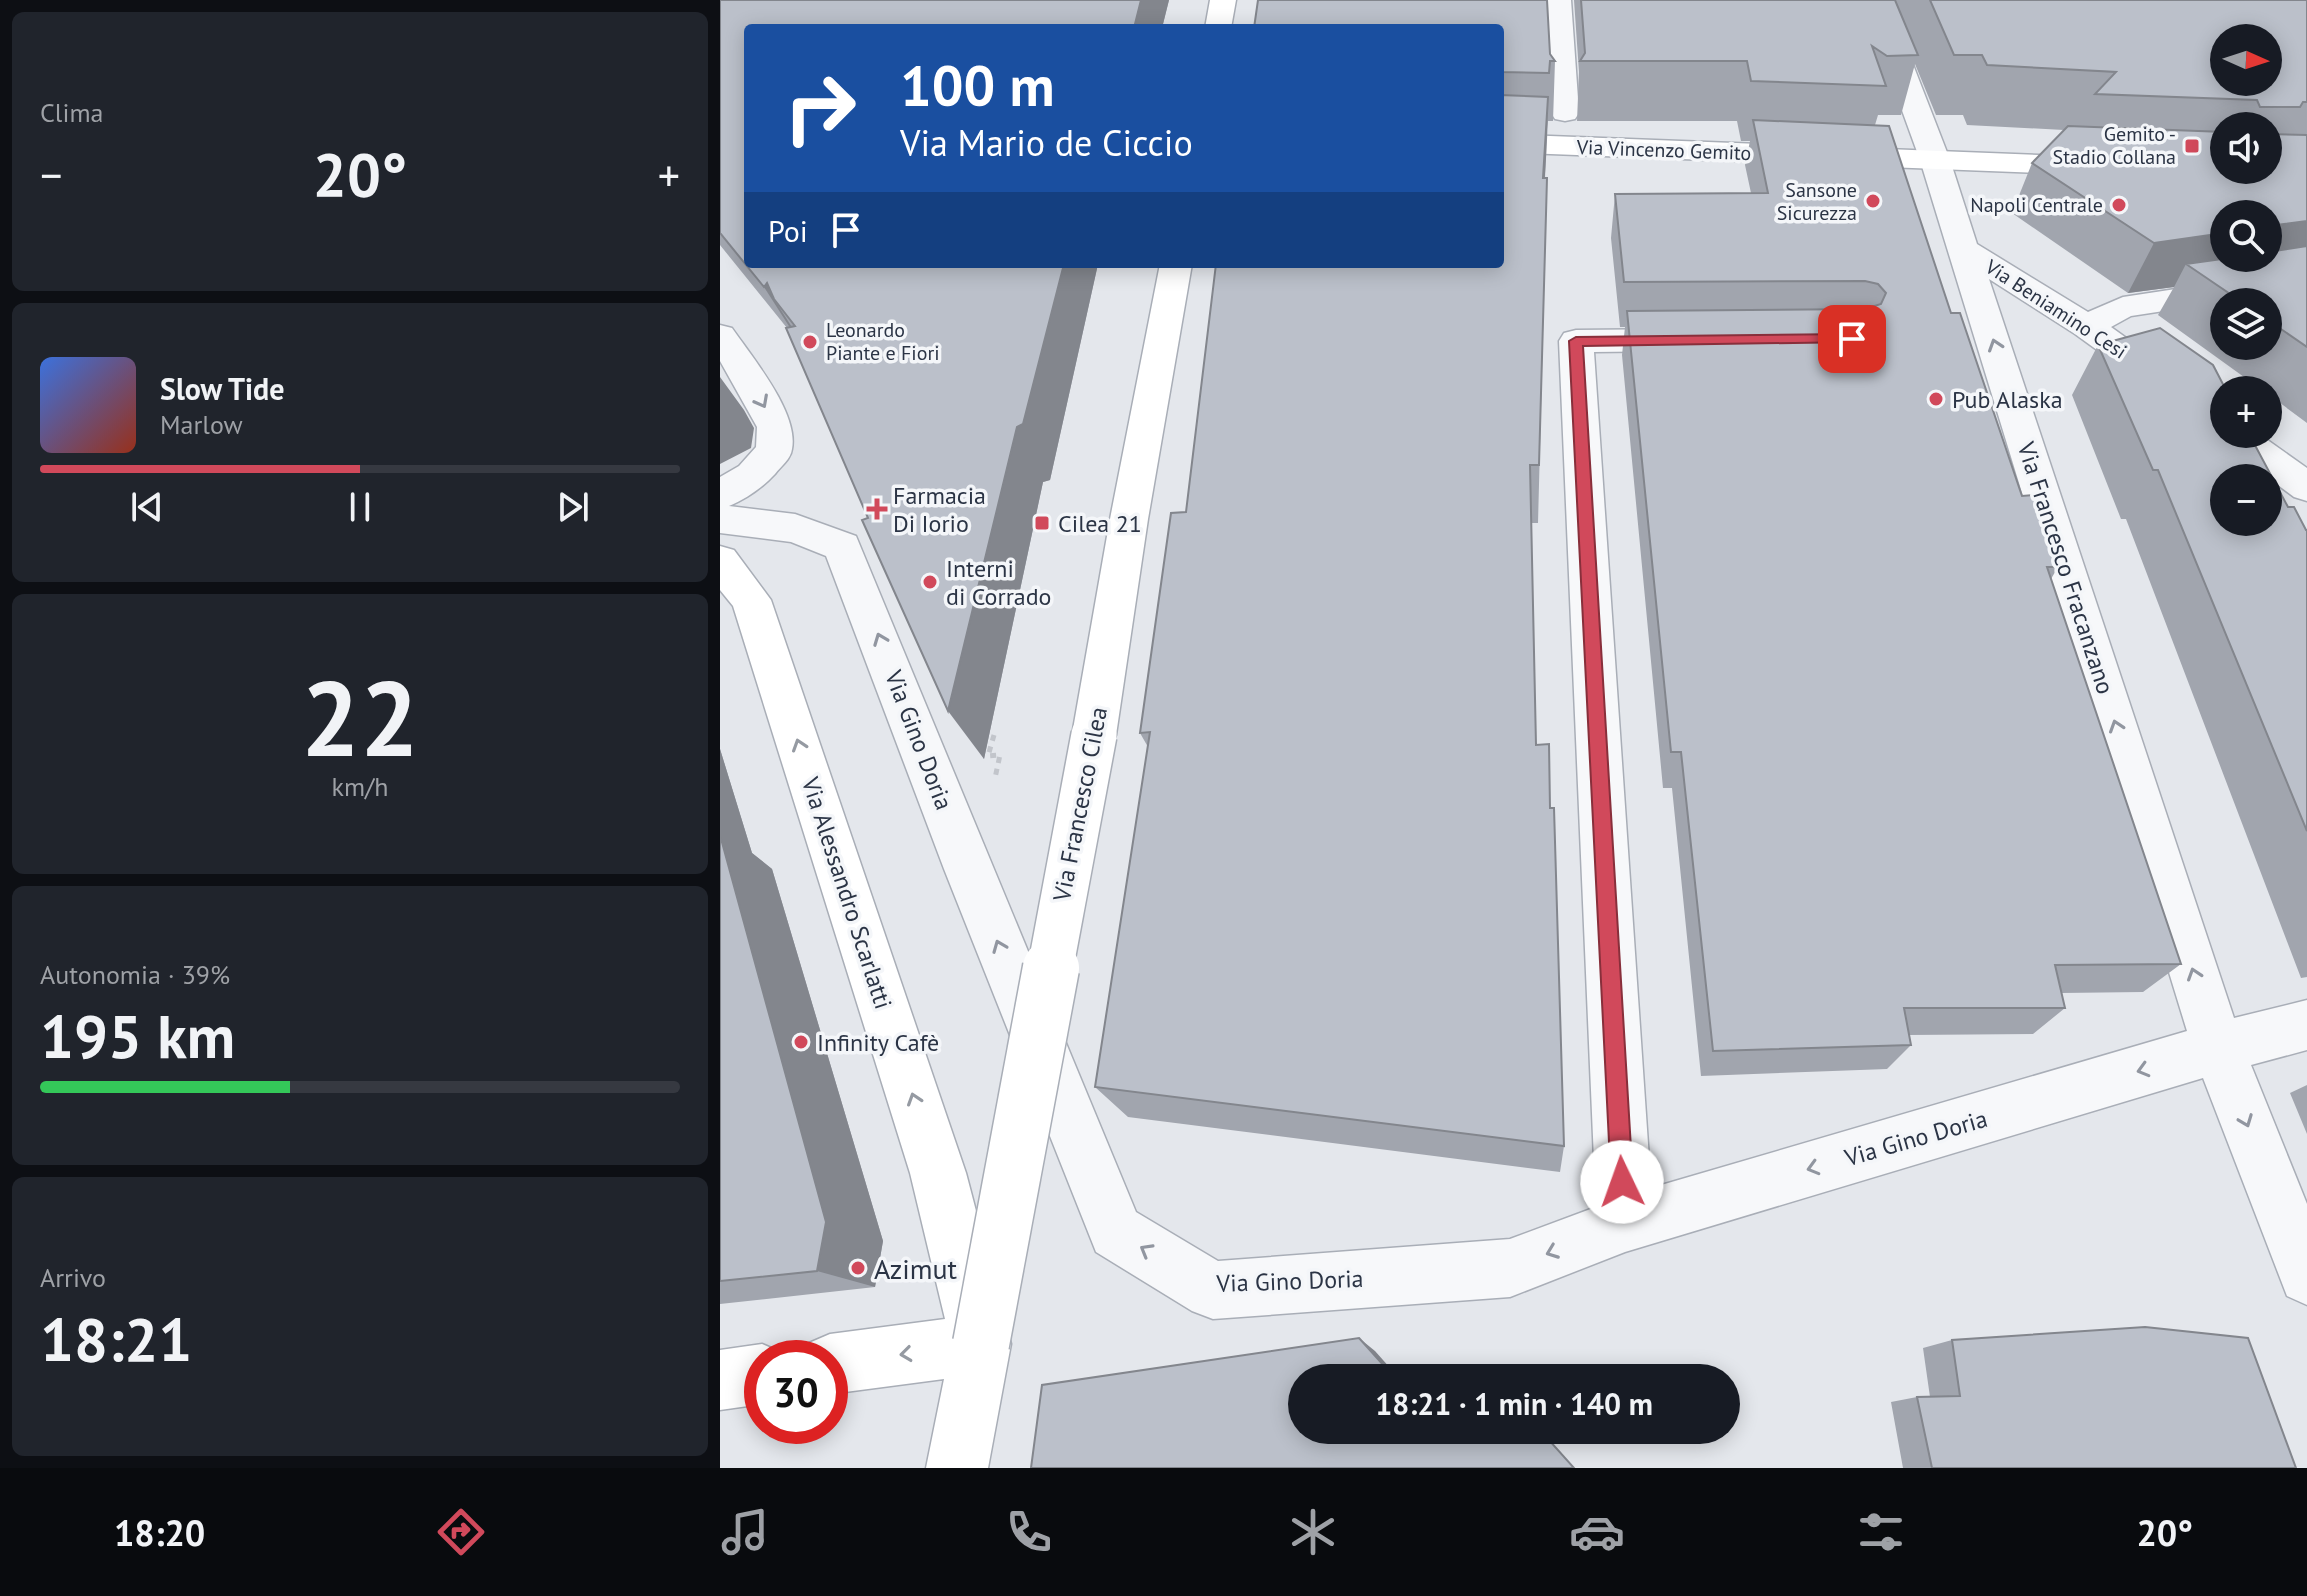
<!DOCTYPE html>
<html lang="it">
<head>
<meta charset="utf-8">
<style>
	:root { --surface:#171b24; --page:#20242c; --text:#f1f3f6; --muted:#9ea1a6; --line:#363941; --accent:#d1495b }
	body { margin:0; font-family:"PT Sans",sans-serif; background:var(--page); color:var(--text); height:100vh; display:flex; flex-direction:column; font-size:30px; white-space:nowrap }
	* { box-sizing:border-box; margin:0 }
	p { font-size:26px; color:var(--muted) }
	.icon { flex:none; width:44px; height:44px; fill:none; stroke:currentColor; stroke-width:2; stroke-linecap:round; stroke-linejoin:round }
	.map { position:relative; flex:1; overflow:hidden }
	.sheet { display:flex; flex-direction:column; gap:12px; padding:12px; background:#0d0f14; width:720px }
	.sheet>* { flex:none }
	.hud { position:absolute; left:24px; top:24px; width:760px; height:244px; border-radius:8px; box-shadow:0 4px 20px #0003; background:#1a4fa0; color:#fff; overflow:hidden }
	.needle { width:52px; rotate:93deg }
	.fabs { position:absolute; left:1490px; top:24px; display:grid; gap:16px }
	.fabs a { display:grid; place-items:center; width:72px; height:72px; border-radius:50%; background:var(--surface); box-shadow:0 4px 20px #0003; font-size:40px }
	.speed { position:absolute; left:24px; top:1340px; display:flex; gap:16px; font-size:40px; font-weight:700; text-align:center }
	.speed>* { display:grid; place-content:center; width:104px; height:104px; border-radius:50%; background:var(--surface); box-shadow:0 4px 20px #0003; line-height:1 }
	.speed .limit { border:12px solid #d22; background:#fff; color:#111 }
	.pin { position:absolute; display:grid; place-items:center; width:68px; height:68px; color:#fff; margin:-34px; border-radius:16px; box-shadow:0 4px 12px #0006 }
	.me { position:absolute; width:88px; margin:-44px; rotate:357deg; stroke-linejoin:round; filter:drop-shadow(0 0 6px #0008) }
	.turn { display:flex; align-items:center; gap:28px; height:168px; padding:0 24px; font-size:36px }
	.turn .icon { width:104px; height:104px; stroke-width:2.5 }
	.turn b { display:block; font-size:56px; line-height:68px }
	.then { display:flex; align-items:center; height:76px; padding:0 24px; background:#0003; gap:16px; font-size:30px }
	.big { font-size:60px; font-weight:700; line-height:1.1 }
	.sheet .tile { flex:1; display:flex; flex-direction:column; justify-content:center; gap:12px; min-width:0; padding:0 28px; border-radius:12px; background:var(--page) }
	.sheet .dial { align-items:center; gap:0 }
	.dial b { font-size:104px; line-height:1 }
	.song { display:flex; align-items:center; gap:24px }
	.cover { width:96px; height:96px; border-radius:12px; background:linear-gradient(135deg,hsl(220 70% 55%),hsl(10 70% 35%)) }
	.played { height:8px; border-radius:4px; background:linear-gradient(90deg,var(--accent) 50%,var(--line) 50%) }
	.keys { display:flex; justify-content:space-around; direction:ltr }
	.heat { display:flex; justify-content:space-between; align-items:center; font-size:44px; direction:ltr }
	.charge { height:12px; border-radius:6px; background:linear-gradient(90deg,#34c759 39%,var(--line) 0) }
	.trip { position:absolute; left:568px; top:1364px; width:452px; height:80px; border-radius:40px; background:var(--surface); box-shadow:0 4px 20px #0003; font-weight:700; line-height:80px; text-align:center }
	.tab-bar { display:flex; height:128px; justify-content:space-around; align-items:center; background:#090b0e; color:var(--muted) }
	.tab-bar .icon { width:56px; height:56px }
	.tab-bar .current { color:var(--accent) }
	.tab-bar b { font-size:36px; color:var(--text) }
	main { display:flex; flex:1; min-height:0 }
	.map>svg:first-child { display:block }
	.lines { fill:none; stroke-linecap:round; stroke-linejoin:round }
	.street-casing { stroke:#a9aeb7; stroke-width:3 }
	.secondary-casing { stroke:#a9aeb7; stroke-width:3 }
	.path { stroke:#c2c5cb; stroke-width:5; stroke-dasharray:6 6; stroke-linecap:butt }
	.street { fill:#f7f8fa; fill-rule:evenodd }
	.secondary { fill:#fff; fill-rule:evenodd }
	.secondary-bridge-far1-casing { stroke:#a9aeb7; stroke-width:48; stroke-linecap:butt }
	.secondary-bridge-casing { stroke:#a9aeb7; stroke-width:59; stroke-linecap:butt }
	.secondary-bridge-far1 { stroke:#fff; stroke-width:45 }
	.secondary-bridge { stroke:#fff; stroke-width:56 }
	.wall { fill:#a1a5ae; fill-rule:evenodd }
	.shaded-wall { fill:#83868d }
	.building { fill:#bbc0ca; stroke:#83868d; stroke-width:2; fill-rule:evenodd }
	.oneway { stroke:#9196a0 }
	.oneway2 { stroke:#959aa2 }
	.route { fill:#d1495b; stroke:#882f3b; stroke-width:2 }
	.poi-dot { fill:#d1495b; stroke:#f4f6f9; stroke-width:3 }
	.labels { text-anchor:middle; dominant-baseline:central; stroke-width:7; stroke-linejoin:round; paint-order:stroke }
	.far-poi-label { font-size:20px; fill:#2b3445; stroke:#f4f6f9; text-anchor:end }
	.far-street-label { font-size:20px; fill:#2b3445; stroke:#f4f6f9 }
	.poi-label { font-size:24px; fill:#2b3445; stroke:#f4f6f9; text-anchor:start }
	.street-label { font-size:24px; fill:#2b3445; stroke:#f4f6f9 }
	.near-poi-label { font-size:28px; fill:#2b3445; stroke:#f4f6f9; text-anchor:start }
</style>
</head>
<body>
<main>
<section class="sheet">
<div class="tile"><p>Clima</p>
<div class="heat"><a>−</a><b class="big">20°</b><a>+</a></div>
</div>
<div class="tile">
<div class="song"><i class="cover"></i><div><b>Slow Tide</b><p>Marlow</p></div></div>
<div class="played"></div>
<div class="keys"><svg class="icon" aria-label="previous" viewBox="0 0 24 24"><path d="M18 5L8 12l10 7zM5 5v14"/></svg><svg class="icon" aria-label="pause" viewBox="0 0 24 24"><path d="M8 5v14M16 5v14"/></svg><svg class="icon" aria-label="next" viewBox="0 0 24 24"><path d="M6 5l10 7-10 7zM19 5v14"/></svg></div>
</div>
<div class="tile dial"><b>22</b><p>km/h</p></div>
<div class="tile"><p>Autonomia · 39%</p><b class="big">195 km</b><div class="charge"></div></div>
<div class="tile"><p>Arrivo</p><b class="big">18:21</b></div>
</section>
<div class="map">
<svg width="1587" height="1468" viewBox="0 0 1587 1468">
	<rect width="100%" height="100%" fill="#e4e7ec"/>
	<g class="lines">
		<defs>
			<path id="street" d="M825 0H851L859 113 855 119 845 121 835 119 831 113Z
				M1142 0H1168L1230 160 1257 244 1368 312 1403 297 1587 269V289L1411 316 1391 327 1504 408V434H1539L1587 468V501L1574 497 1501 443 1497 437 1355 334 1269 279 1514 1018 1587 1000V1050L1531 1065 1587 1204V1305L1567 1296 1483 1078 905 1252 790 1297 493 1319 472 1311 376 1252 224 869 106 556 71 542 0 533V477L19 466 36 447 37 427 0 361V325L12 328C32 357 79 413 72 449 71 459 61 466 55 474 43 487 26 499 9 506L75 514 136 536 416 1212 498 1261 790 1239 876 1207 839 341 844 333 856 330 962 329 974 332 979 340 974 348 962 351 874 352 931 1188 1467 1031 1200 160Z"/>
			<path id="secondary" d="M490 0H516L511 28H485Z
				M780 134 1373 157 1383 160 1388 166 1383 172 1373 175 780 152Z
				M440 264H472L428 519 396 735 390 748 374 753 358 748 352 735 390 519Z
				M0 546 14 550 51 600 246 1173 291 1344 268 1468H206L224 1379 110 1394V1358H82L89 1343 110 1334 225 1319 190 1173 13 606 0 590Z
				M42 1344 63 1353 66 1358H42V1404L0 1410V1350Z"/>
		</defs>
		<use href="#street" class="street-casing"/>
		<use href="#secondary" class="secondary-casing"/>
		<path class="path" d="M274 735 268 756 280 755 275 778"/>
		<use href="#street" class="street"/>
		<use href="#secondary" class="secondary"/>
		<defs>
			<path id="secondary-bridge-far1" d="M330 970 374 735"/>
			<path id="secondary-bridge" d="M261 1344 331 968"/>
		</defs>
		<use href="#secondary-bridge-far1" class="secondary-bridge-far1-casing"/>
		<use href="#secondary-bridge" class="secondary-bridge-casing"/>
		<use href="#secondary-bridge-far1" class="secondary-bridge-far1"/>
		<use href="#secondary-bridge" class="secondary-bridge"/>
	</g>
	<path class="wall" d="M0 0H449L442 28 28 264H378L330 480 323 482 264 759 148 518 67 328 0 245Z
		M854 0H1587V423L1548 394V390H1542L1438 315 1454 287 1408 293 1292 213 1312 163 1344 130 1247 125 1243 115H1216L1195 64 1181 115H1158L1155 125 1231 313 1302 496 1338 567 1331 579 1461 964 1423 992 1341 993 1345 1008 1313 1034 1189 1035 1191 1045 1167 1069 981 1076 952 788H943L902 355 905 327H900L891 238 895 194 1031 193 1025 165 1030 141H1021L1017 121H857L859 72ZM1504 126H1548V170H1504ZM1504 302H1548V346H1504Z
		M780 28 830 54 835 61 833 121H828L825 178H827L818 523H811L816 745 830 808 844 1146 840 1172 408 1117 375 1087 428 747 420 733 466 512 780 264Z
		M1378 345 1568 507 1587 530V977L1581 978 1406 519H1401L1352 395Z
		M0 749 32 853 52 869 163 1241 155 1287 0 1304Z
		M1587 1085V1134L1570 1093Z
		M1232 1340 1576 1468H1183L1171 1402 1197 1397H1210L1203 1348Z"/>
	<path class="shaded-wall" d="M421 0H449L442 28H414Z
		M828 97 826 157 821 239 823 178Z
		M1587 221V267L1466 264 1454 287 1408 293 1434 243 1504 233V258H1548V226Z
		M344 264H378L330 480 323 482 264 759 228 711 297 427Z
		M47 283 54 299 82 343 81 345 44 287Z
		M0 377 24 410 34 428 31 448 0 464Z
		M0 749 32 853 52 869 163 1241 155 1287 97 1271 0 847Z
		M639 1338 655 1351 679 1378H675Z"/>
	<path class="building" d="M0 0H421L414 28H28V264H344L303 424 297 427 228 711 142 520 148 518 66 328 75 326 54 299 47 283 44 287 0 233Z
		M538 0H827L830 54 835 61H830L829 73 780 72V28H534Z
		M861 0H1175L1198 55 1167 56 1152 46 1166 86 1031 81 1027 61H860L865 53Z
		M1210 0H1587V102H1583L1580 107H1540L1537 100 1375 94 1396 72 1267 65 1262 55H1234ZM1504 38H1548V82H1504Z
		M780 95 828 97 823 178H827L819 465H810L816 745 829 744 830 808H834L844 1146 375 1087 430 732 420 733 451 513 466 512 496 264H780Z
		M1033 120 1169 126 1231 313H1240L1302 496 1314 495 1338 567H1327L1461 964 1335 965 1345 1008H1184L1191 1045 993 1051 961 752H951L907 311 1145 309 1161 304 1166 293 1158 284 1145 281 904 282 895 194 1048 193Z
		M1348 126 1504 132V170H1548V134L1587 135V221L1548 226V214H1504V233L1434 243 1312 163Z
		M1587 246V347L1548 320V302H1522L1466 264 1509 258H1548V252Z
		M1440 328 1493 365 1506 390H1504V434H1529L1568 507H1574L1586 530H1587V831L1438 470H1433L1378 345ZM1504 478H1548V522H1504Z
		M0 835 106 1222 97 1271 0 1281Z
		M1425 1327 1528 1338 1576 1468H1212L1197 1397 1240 1396 1232 1340Z
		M639 1338 675 1378H582V1430H820L854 1468H311L322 1385Z"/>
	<defs><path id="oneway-chevron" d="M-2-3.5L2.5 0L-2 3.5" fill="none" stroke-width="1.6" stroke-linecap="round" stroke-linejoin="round" transform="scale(2)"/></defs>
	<g class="oneway">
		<use href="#oneway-chevron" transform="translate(1275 345) rotate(-108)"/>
		<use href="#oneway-chevron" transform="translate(42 402) rotate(62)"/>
		<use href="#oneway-chevron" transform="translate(160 639) rotate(-111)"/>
		<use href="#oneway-chevron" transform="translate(1396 726) rotate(-108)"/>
		<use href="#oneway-chevron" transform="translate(279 946) rotate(-112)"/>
		<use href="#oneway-chevron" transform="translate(1474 974) rotate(-108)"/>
		<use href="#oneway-chevron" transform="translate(1423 1070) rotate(164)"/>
		<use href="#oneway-chevron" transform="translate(1526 1121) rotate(69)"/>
		<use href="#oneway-chevron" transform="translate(1093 1168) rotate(164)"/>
		<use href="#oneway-chevron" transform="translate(426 1250) rotate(-150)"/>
		<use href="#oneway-chevron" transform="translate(832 1252) rotate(159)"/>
	</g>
	<g class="oneway2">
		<use href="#oneway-chevron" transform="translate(79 745) rotate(-108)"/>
		<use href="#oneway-chevron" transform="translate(194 1099) rotate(-108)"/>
		<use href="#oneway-chevron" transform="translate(186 1354) rotate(173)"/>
	</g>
	<path class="route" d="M1132 334 1137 335V342L863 346 913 1182 910 1190 902 1193 894 1190 891 1182 849 341 856 337Z"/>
	<g class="poi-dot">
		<rect x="1464" y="138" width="16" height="16" rx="4"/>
		<circle cx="1153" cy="201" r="8"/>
		<circle cx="1399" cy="205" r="8"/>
		<circle cx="90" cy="342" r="8"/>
		<circle cx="1216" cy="399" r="8"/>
		<path d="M153 497h8v8h8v8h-8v8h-8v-8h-8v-8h8z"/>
		<rect x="314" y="515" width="16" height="16" rx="4"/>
		<circle cx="210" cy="582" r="8"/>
		<circle cx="81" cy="1042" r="8"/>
		<circle cx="138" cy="1268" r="8"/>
	</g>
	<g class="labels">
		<g class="far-poi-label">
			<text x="1456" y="134">Gemito -<tspan x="1456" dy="23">Stadio Collana</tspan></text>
			<text x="1137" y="190">Sansone<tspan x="1137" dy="23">Sicurezza</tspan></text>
			<text x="1383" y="205">Napoli Centrale</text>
			<text x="106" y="330" text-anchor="start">Leonardo<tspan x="106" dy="23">Piante e Fiori</tspan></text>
		</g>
		<g class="far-street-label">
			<text transform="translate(944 150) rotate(2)">Via Vincenzo Gemito</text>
			<text transform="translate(1336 309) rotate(33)">Via Beniamino Cesi</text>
		</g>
		<g class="poi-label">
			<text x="1232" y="399">Pub Alaska</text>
			<text x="173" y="495">Farmacia<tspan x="173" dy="28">Di Iorio</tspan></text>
			<text x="338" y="523">Cilea 21</text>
			<text x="226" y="568">Interni<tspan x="226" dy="28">di Corrado</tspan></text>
			<text x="97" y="1042">Infinity Cafè</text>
		</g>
		<g class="street-label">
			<text transform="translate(1346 568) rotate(72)">Via Francesco Fracanzano</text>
			<text transform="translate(199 740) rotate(69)">Via Gino Doria</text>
			<text transform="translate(360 804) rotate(-79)">Via Francesco Cilea</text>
			<text transform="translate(127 893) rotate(72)">Via Alessandro Scarlatti</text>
			<text transform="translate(1196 1138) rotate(-16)">Via Gino Doria</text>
			<text transform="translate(570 1281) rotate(-2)">Via Gino Doria</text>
		</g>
		<g class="near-poi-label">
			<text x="154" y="1268">Azimut</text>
		</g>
	</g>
</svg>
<div class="fabs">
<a><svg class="needle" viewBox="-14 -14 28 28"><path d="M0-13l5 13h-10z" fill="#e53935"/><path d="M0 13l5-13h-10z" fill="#9ea1a6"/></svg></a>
<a><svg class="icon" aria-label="sound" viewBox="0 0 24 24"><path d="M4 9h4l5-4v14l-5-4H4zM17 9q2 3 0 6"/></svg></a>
<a><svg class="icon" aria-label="search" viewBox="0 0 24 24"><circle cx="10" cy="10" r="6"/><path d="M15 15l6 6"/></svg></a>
<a><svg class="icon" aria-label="layers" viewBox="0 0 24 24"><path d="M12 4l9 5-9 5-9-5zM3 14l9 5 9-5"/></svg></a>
<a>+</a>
<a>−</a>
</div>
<div class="speed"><div class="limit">30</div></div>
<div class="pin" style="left:1132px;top:339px;background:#d93025"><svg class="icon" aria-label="arrive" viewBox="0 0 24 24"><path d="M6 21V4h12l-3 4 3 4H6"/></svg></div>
<svg class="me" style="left:902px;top:1182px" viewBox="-20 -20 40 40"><circle r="19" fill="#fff"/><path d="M0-13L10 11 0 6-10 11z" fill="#d1495b"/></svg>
<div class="trip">18:21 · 1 min · 140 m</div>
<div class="hud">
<div class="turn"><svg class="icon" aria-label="right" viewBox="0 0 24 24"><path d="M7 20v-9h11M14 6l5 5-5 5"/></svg><div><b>100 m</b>Via Mario de Ciccio</div></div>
<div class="then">Poi<svg class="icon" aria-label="arrive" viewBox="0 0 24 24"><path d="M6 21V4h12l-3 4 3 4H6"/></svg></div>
</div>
</div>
</main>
<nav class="tab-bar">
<b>18:20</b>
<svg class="icon current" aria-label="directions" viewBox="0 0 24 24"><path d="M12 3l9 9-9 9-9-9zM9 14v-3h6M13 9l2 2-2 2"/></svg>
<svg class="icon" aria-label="music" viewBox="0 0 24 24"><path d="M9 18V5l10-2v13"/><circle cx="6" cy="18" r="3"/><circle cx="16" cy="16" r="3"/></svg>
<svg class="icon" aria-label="phone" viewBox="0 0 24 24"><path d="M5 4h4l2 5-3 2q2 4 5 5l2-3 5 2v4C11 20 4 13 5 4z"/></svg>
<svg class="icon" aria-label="climate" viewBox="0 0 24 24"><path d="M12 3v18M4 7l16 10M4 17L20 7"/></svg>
<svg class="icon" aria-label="car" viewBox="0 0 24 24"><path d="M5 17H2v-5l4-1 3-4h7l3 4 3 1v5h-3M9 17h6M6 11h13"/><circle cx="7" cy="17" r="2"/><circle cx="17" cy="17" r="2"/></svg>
<svg class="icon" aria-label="filters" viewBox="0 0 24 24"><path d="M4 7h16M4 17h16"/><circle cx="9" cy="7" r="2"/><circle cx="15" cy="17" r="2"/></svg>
<b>20°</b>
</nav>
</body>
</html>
